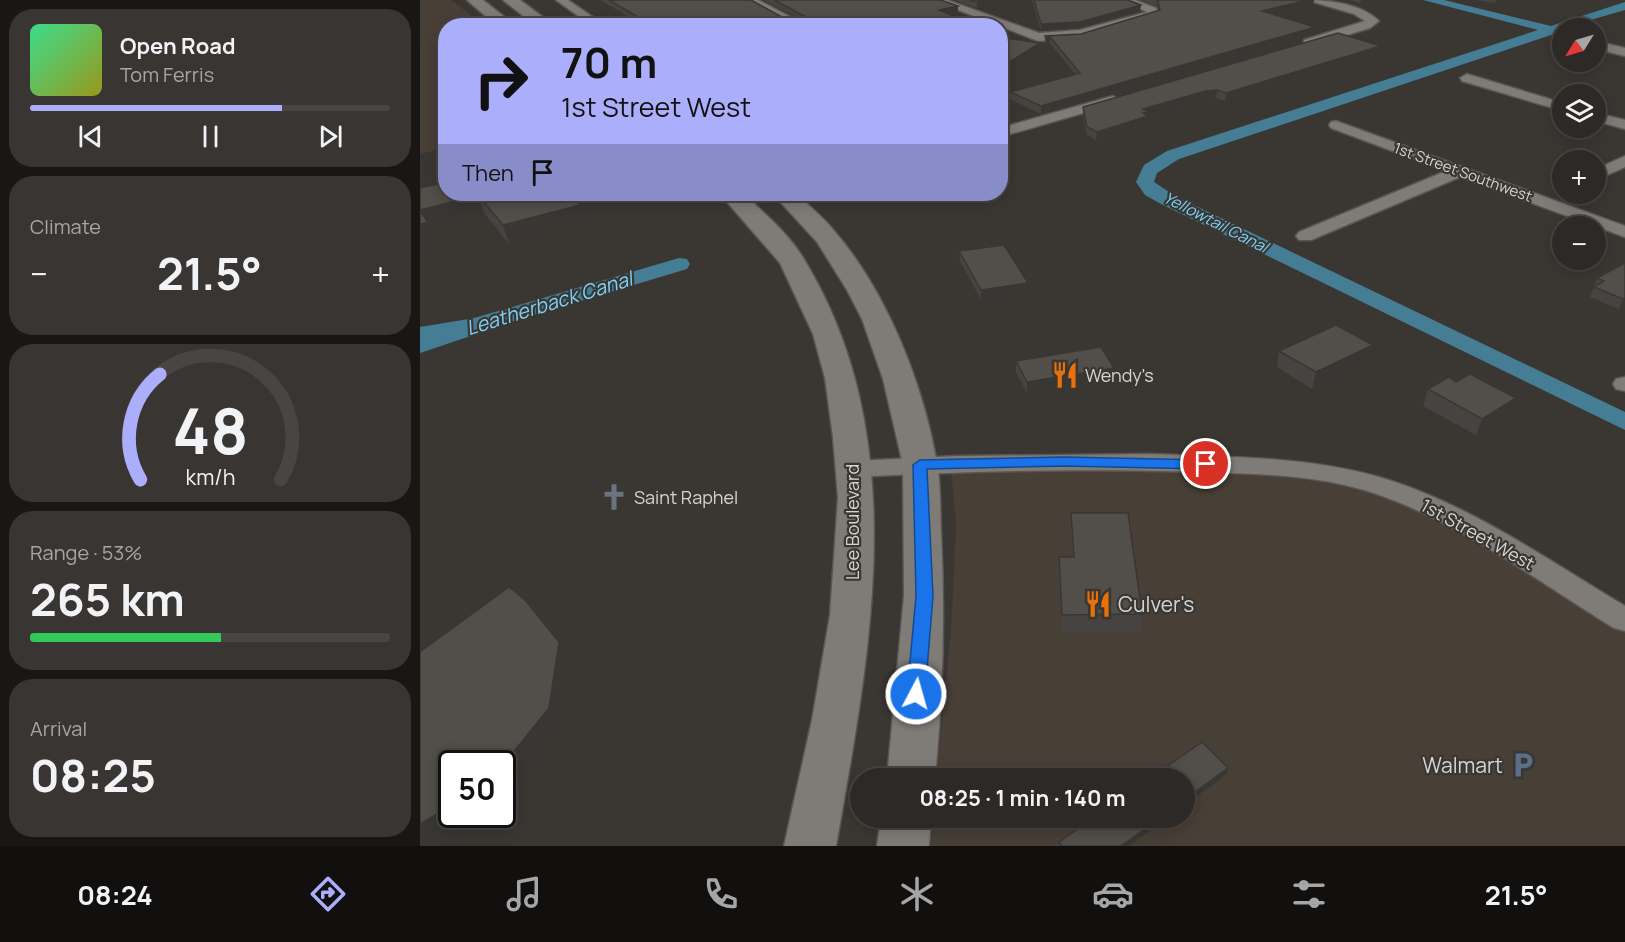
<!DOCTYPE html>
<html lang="en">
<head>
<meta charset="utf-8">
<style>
	:root { --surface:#2c2926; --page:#383532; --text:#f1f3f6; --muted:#a6a6a7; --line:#484543; --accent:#abaffb }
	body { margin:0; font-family:Manrope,sans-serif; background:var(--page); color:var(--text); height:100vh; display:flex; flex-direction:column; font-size:22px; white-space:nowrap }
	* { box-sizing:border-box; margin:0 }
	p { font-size:20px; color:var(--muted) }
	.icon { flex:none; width:33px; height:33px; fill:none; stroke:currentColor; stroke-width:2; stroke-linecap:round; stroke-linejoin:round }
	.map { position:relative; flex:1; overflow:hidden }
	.drawer { display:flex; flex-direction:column; gap:9px; padding:9px; background:#181715; width:420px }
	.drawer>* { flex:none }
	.top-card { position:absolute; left:18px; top:18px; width:570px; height:183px; border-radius:24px; box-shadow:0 3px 15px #0003,0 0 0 2px var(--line); background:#abaffb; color:#111; overflow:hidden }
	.needle { width:39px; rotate:233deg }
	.buttons { position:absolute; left:1132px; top:18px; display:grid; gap:12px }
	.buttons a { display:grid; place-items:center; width:54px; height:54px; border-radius:50%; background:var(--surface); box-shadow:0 3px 15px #0003,0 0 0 2px var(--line); font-size:30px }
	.speed { position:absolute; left:18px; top:750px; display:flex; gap:12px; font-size:30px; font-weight:700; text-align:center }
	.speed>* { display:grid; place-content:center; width:78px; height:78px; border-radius:50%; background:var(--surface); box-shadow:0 3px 15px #0003,0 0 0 2px var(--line); line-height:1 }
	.speed .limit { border:3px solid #111; border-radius:9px; background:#fff; color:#111 }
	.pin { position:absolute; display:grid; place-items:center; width:51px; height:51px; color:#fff; margin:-26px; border:3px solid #fff; border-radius:50%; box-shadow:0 2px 6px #0007 }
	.me { position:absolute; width:66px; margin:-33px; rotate:6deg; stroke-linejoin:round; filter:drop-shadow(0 0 4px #0008) }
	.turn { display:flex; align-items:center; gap:21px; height:126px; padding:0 24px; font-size:27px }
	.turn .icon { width:78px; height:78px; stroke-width:2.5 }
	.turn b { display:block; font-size:42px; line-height:51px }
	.then { display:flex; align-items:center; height:57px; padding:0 24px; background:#0003; gap:12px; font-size:22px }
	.big { font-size:45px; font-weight:700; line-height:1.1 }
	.drawer .tile { flex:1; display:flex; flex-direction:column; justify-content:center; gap:9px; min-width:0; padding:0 21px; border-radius:24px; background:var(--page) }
	.drawer .dial { align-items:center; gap:0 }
	.dial svg { height:156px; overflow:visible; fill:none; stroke:var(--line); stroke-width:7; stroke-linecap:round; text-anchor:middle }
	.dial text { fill:var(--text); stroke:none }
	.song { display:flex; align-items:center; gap:18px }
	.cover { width:72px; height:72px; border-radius:9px; background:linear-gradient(135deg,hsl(150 70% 55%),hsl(60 70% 35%)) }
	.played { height:6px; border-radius:3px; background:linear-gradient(90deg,var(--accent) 70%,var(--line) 70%) }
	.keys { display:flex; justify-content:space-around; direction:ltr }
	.heat { display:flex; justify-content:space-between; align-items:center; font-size:33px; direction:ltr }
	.charge { height:9px; border-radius:4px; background:linear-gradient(90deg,#34c759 53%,var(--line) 0) }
	.trip { position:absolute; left:430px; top:768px; width:345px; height:60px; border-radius:30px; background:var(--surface); box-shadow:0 3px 15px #0003,0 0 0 2px var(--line); font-weight:700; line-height:60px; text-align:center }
	.tabs { display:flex; height:96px; justify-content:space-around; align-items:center; background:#12100f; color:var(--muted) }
	.tabs .icon { width:42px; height:42px }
	.tabs .current { color:var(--accent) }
	.tabs b { font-size:27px; color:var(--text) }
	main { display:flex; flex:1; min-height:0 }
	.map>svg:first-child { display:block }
	.built { fill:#483f37 }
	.water { fill:#457d95 }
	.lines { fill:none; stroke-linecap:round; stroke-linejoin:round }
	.canal { fill:#457d95; fill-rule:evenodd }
	.street-casing { stroke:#585552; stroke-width:3 }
	.secondary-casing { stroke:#585552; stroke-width:3 }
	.street { fill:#7f7b77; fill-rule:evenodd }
	.secondary { fill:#7f7b77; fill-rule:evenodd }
	.wall { fill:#474340 }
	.shaded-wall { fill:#393734 }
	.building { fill:#524e4a; stroke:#393734; stroke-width:1.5 }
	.route { fill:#1a73e8; stroke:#114b97; stroke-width:1.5 }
	.labels { text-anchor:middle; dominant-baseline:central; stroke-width:4.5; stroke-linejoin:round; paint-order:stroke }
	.far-street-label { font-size:15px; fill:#d6d4d1; stroke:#3a3733 }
	.far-water-label { font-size:16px; font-style:italic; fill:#7cd2f9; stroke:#3a3733 }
	.poi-label { font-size:18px; fill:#d6d4d1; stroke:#3a3733; text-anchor:start }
	.street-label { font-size:18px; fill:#d6d4d1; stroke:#3a3733 }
	.water-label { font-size:20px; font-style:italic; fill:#7cd2f9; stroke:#3a3733 }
	.near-poi-label { font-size:21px; fill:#d6d4d1; stroke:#3a3733; text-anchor:start }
</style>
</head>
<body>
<main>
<section class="drawer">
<div class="tile">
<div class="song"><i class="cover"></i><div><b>Open Road</b><p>Tom Ferris</p></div></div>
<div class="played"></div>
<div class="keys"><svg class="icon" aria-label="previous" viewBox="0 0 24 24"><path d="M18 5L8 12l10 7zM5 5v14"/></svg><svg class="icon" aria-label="pause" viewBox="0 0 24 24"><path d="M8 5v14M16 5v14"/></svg><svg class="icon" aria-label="next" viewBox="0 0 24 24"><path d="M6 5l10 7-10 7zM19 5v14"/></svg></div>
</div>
<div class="tile"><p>Climate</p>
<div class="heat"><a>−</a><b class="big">21.5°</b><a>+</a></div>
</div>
<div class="tile dial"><svg viewBox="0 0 100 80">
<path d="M14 69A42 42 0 1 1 86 69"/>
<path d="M14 69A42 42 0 0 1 24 15" stroke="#abaffb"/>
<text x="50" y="56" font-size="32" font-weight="700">48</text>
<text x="50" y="72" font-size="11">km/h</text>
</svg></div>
<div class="tile"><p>Range · 53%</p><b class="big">265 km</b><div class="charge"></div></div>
<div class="tile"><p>Arrival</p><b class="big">08:25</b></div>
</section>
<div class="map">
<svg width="1205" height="846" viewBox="0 0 1205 846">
	<rect width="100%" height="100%" fill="#3a3733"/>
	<path class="built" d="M0 0H31L64 25 26 26 25 148 0 154Z
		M530 460 895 475 1001 500 1205 618V846H511L513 818H765V778H517L532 616 536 524Z"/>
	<path class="water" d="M73 315 92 322 0 353V327Z"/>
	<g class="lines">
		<path class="canal" d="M1003 0H1024L1131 26 1205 2V10L1143 28V31L759 159 737 173 734 182 755 196 1205 412V430L741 204 725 195 716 182 724 165 747 151 1118 30Z
			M259 258 267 259 270 264 267 269 0 349V334Z"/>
		<defs>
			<path id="street" d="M136 0H148L186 26H172Z
				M324 0H338L388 26H373Z
				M512 0H527L619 33 660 30 727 12 700 0H715L736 8 739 14 660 38 618 41Z
				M887 0C910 0 942 4 959 21L950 28 892 46H884V40L945 21 934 14Z
				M1184 43 1205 48V56L1180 50 1178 47Z
				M1047 74 1143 103V111L1042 81 1040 78Z
				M693 96 700 100 698 103 580 137V128Z
				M1176 113 1205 120V129L1176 121Z
				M916 121 1205 226V237L1040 177 891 240H879L876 236 879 232 1026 171 911 128 909 125 911 122Z
				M1205 156V167L1176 180V169Z
				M1205 377V391L1196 389 1193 384 1196 379Z
				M729 454C807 457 884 456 959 477 1048 503 1126 559 1205 606V631L1194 628C1119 582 1029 515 944 490 890 474 834 474 778 472 663 468 548 471 433 477L424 475 420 469 424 463 433 461 537 456Z"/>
			<path id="secondary" d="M47 0H63L96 26H77Z
				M83 0H100L135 26H116Z
				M300 194H324C345 214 370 235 385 261 493 440 450 652 416 846H364L392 720 410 615 418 498 413 437 405 378 393 334 360 263Z
				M353 194H377C389 206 404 218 415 232 467 292 504 386 517 464 521 486 520 510 521 532 525 614 523 697 515 778H467L484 596 483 465 463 379 442 319 427 290 397 242Z
				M461 818H511L509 846H457Z"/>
		</defs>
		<use href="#street" class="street-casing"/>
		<use href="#secondary" class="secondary-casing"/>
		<use href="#street" class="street"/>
		<use href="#secondary" class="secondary"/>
	</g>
	<path class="wall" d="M180 0H331L371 22H385L343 0H521L538 6V12L529 14 558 26H224Z
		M534 0H599L557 8Z
		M612 0H708L720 11 660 28 621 31Z
		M721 0H894L893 4 852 14 895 27 894 34 621 114 590 99V92L655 74 630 43 626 46 625 36 661 34 739 10 738 7Z
		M929 0H941L940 3Z
		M1056 0H1077L1074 3Z
		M960 53 805 101 796 98 785 99 728 116V124L676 140 667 135 663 115V107Z
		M0 188 162 194 173 216 164 219 165 223 89 244 64 213 10 227 15 240 0 244Z
		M539 251 608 293 561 300 540 261Z
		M1205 263V307L1199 309 1170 297 1177 278Z
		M859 351 949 361 892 389 857 367Z
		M596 361 694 368 693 379 607 393 596 372Z
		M1036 382 1096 398 1090 414 1056 435 1003 406 1008 389Z
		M651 513 722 614 721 632 642 633 638 575 639 557H652L650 530Z"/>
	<path class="shaded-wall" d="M570 0H599L557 8V2Z
		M888 0H894L893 4 841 17 842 11Z
		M721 5 720 11 660 28 621 31V24Z
		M538 6V12L519 16V10Z
		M895 27 894 34 621 114V106Z
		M630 37V43L626 46V39Z
		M620 43V50L580 75V68Z
		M961 46 960 53 805 101 806 93Z
		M797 90 796 98 785 99 728 116V124L676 140 677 132 723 109 786 91Z
		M58 195 64 213 10 227 15 240 0 244V210Z
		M168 199 173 216 164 219 165 223 89 244 83 225Z
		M608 283V293L561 300V290Z
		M1205 298V307L1199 309 1203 299Z
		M953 345 949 361 892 389 896 372Z
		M694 368 693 379 607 393V382Z
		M1096 398 1090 414 1056 435 1062 419Z
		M139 642 149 665 139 732 82 805V766Z
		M808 768 807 774 765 805V799Z
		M32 805V814H68L17 846H0V824Z
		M740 818H748L709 846H701Z"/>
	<path class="building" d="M189 0H331L371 22H387L388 18 354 0H521L538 6 519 10 558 26H233Z
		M550 0H570L557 2Z
		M614 0H708L721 5 660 22 621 24Z
		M736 0H888L842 11 895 27 621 106 590 92 660 73 630 37 626 39 625 36 661 34 740 10 738 1Z
		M918 33 961 46 806 93 797 90 786 91 723 109 729 112 723 113 728 116 677 132 667 127 663 107Z
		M580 34 592 39 620 43 580 68Z
		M26 182V194H162L168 199 156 201 160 205 83 225 58 195 0 210V188Z
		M0 211 8 222 0 224Z
		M584 245 608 283 561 290 539 251Z
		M1205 263V298L1203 299 1174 287 1184 281 1177 278Z
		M916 325 953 345 896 372 859 351Z
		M681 347 694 368 607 382 596 361Z
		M1050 374 1096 398 1062 419 1008 389 1029 377 1036 382Z
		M651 513H708L722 614 642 615 639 557H654Z
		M89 587 105 600 139 642 129 708 82 766V764H32V805L0 824V652Z
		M782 742 808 768 765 799V778H730Z
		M674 818H740L701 846H642L639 842Z"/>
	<path class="route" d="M644 457 786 460 793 464 786 469 644 466 507 469 513 596 505 694 502 700 496 702 489 700 487 694 496 596 493 465 500 460Z"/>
	<defs>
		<symbol id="restaurant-bare" viewBox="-9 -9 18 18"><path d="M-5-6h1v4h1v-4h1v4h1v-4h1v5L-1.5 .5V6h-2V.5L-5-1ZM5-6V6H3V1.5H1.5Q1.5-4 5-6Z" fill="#e8710a" stroke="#3a3733" stroke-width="2.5" paint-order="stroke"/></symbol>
		<symbol id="church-bare" viewBox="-9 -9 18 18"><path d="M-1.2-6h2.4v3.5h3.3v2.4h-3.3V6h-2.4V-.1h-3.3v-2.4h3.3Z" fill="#6b7280" stroke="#3a3733" stroke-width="2.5" paint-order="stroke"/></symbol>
		<symbol id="parking-bare" viewBox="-9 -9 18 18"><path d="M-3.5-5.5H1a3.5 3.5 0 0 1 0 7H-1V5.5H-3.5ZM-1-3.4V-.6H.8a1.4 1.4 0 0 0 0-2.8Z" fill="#5c6f8a" stroke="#3a3733" stroke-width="2.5" paint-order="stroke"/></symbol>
	</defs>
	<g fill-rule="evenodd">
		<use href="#restaurant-bare" x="626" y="356" width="38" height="38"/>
		<use href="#church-bare" x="175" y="478" width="38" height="38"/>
		<use href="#restaurant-bare" x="659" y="585" width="38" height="38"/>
		<use href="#parking-bare" x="1084" y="746" width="38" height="38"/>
	</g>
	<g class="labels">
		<g class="far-street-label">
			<text transform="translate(1043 172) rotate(20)">1st Street Southwest</text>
		</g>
		<g class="far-water-label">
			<text transform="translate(796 222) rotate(27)">Yellowtail Canal</text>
		</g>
		<g class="poi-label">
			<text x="665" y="375">Wendy's</text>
			<text x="214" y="497">Saint Raphel</text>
		</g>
		<g class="street-label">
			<text transform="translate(432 522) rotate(-90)">Lee Boulevard</text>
			<text transform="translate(1058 534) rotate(29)">1st Street West</text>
		</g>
		<g class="water-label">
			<text transform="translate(129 303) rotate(-17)">Leatherback Canal</text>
		</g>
		<g class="near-poi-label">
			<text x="698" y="604">Culver's</text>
			<text x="1083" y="765" text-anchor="end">Walmart</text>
		</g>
	</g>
</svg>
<div class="buttons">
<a><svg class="needle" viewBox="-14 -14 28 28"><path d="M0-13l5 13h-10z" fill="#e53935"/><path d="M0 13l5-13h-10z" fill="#a6a6a7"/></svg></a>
<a><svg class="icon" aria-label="layers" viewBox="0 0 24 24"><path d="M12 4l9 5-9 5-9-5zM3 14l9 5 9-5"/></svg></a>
<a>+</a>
<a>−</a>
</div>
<div class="speed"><div class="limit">50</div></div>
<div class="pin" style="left:786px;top:464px;background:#d93025"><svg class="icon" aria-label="arrive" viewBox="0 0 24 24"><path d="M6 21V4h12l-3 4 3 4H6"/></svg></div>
<svg class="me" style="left:496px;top:694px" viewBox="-20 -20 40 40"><circle r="17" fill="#1a73e8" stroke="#fff" stroke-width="3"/><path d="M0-11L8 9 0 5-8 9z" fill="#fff"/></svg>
<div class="trip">08:25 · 1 min · 140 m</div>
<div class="top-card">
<div class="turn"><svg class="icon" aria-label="right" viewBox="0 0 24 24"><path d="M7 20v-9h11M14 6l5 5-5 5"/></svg><div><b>70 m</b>1st Street West</div></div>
<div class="then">Then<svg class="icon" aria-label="arrive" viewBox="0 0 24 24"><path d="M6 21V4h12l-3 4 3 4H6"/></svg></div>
</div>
</div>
</main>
<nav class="tabs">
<b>08:24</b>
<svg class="icon current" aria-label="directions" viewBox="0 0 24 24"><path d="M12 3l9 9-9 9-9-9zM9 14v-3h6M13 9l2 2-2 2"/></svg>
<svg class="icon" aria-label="music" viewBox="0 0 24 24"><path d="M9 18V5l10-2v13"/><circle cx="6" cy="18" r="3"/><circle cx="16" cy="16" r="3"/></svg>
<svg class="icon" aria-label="phone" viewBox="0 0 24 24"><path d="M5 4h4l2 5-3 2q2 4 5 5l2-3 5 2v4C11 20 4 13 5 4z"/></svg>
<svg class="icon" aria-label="climate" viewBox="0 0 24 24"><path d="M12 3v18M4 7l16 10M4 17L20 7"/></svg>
<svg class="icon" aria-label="car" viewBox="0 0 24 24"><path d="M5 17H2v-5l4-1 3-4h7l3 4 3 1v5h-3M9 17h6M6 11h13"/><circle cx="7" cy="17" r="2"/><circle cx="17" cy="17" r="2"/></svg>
<svg class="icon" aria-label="filters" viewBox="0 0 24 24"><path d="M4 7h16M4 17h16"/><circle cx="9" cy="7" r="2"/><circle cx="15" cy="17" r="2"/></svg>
<b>21.5°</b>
</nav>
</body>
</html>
